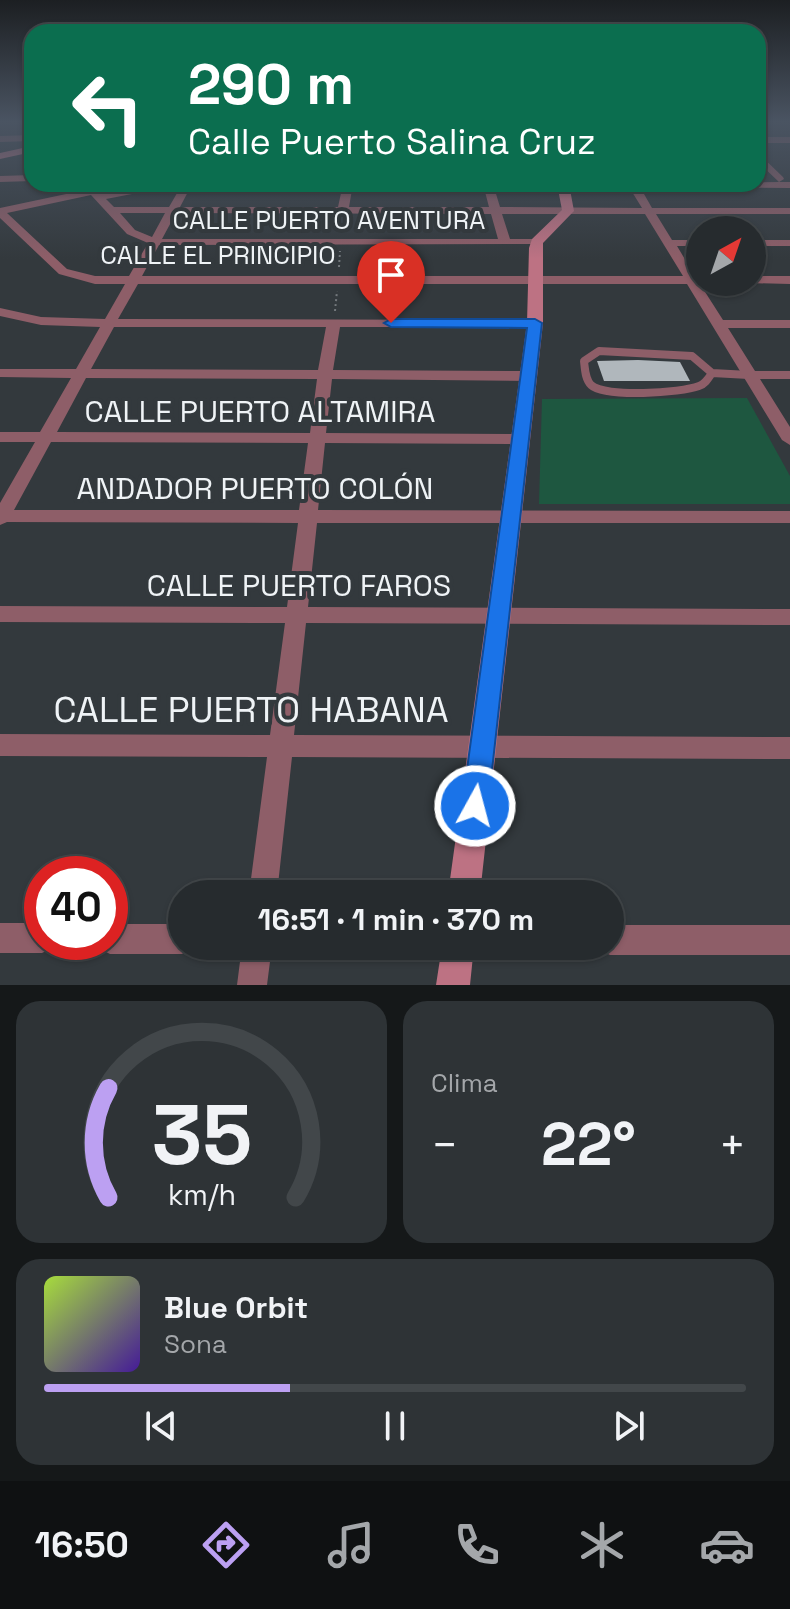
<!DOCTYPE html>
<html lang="es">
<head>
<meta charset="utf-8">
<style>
	:root { --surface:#262b2e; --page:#2e3336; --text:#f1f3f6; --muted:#a4a7aa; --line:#42474a; --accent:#bca0f2 }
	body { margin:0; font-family:"Space Grotesk",sans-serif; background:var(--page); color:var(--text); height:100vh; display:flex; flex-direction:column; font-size:30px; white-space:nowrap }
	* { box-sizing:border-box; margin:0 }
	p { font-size:26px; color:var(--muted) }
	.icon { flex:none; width:44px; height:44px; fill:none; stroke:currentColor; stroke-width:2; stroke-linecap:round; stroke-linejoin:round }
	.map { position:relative; height:985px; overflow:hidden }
	.side { display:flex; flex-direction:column; gap:16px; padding:16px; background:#151819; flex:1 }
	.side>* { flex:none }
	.banner { position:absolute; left:24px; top:24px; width:742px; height:168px; border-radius:24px; box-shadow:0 2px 6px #0004,0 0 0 2px var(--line); background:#0b6e4f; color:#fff; overflow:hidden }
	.needle { width:52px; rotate:40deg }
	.buttons { position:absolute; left:686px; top:216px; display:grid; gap:16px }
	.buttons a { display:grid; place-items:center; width:80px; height:80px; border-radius:50%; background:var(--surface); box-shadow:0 2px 6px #0004,0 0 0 2px var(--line); font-size:40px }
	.speed { position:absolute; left:24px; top:856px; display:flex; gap:16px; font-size:40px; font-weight:700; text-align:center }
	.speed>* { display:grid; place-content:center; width:104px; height:104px; border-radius:50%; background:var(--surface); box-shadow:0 2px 6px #0004,0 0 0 2px var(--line); line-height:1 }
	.speed .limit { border:12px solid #d22; background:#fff; color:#111 }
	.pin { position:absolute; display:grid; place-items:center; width:68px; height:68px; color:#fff; margin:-82px -34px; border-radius:50% 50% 50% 0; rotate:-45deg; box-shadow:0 0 8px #0007 }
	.pin .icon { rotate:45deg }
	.me { position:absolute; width:88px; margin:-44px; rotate:7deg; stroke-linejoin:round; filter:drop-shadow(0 0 6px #0008) }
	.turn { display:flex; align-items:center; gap:28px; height:168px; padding:0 32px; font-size:36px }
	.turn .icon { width:104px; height:104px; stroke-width:2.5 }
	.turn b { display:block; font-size:56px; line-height:68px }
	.big { font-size:60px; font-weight:800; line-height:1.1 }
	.side .card { flex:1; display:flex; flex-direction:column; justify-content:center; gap:12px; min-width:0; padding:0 28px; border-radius:24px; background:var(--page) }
	.side .dial { align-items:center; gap:0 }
	.dial svg { height:208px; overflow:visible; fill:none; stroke:var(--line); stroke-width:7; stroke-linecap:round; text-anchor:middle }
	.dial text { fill:var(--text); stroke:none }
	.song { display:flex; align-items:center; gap:24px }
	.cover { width:96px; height:96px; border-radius:12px; background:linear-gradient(135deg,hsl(80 70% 55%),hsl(260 70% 35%)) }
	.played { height:8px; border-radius:4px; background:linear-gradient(90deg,var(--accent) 35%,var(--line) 35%) }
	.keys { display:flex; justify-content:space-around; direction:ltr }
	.heat { display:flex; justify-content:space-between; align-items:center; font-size:44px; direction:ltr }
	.side .tiles { flex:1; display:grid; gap:16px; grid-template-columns:1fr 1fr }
	.card:last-child { grid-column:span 2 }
	.trip { position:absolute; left:168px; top:880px; width:456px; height:80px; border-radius:40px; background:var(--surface); box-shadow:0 2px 6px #0004,0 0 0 2px var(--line); font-weight:800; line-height:80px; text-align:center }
	.menu { display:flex; height:128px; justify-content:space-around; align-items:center; background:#0f1112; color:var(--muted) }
	.menu .icon { width:56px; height:56px }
	.menu .selected { color:var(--accent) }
	.menu b { font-size:36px; color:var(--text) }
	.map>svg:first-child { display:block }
	.green { fill:#1e5740 }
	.building { fill:#b0b7bc }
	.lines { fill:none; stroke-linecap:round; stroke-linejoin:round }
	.path { stroke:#73787c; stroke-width:2; stroke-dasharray:2 3; stroke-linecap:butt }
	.lane { stroke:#8e5e68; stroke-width:8 }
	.street { fill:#8e5e68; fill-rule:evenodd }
	.secondary { fill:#bd7283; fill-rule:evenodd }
	.route { fill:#1a73e8; stroke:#114b97; stroke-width:2 }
	.labels { text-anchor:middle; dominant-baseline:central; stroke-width:8; stroke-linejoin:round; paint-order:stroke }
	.far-street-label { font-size:26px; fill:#eff3f6; stroke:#33393d }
	.street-label { font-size:30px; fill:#eff3f6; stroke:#33393d }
	.near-street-label { font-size:36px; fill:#eff3f6; stroke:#33393d }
</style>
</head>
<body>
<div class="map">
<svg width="790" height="985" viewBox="0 0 790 985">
	<rect width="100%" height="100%" fill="#33393d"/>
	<path class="green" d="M747 398 790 476V504H539L542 399Z"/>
	<path class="building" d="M638 360 680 362 690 381H604L597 361Z"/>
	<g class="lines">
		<path class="path" d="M339 267 340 251
			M335 311 337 291"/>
		<path class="lane" d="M599 351 692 356 712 373C708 379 705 384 699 386 681 393 605 398 591 385 585 379 585 369 584 361Z
			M712 373 749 375"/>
		<path class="street" d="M32 135V141L0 142V136Z
			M758 137H790V143H758Z
			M758 153 783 177 784 179 779 182H790V188L640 187 652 208H790V214H656L672 240H700V246H677L695 276H700V282H705L700 284 723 320H790V328H728L755 371H790V379H760L790 427V445L782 440 687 284H138L118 319 540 320 542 323 535 327H340L333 370 528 371 536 376 528 381 332 379 326 433 521 434 529 439 521 444 325 443 318 510 790 511V523H317L308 607 790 609V625L306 623 294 735 790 737V759L292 757 277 894H249L267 757 0 756V734L270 735 285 623 0 622V606L287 607 298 523 7 522 0 525V503L35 442H0V432H40L71 378 0 377V369H76L100 327 41 325 0 316V308L41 317 105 319 125 284H95L59 274 0 218V208L104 186 109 189 101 193 152 184H255L250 187 190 188 180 207H338L343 184H353L349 207H489L483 184H493L500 207 642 208 629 187H523L518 184 779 182 758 162ZM163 188H180L169 207H114L106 199ZM91 195 127 234 148 243 129 276H95L67 269 7 213ZM120 213H165L152 237 135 230ZM176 213 491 214 498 239H162ZM502 214H645L683 276H142L159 245 541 244V240L537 239H510ZM114 327H326L318 370 91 369ZM86 378 317 379 310 433 57 432ZM51 442 308 443 299 510H14Z
			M32 175V181L0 182V176Z
			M752 240H790V246H752Z
			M752 276H790V284L748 283 752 282Z
			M0 923H42V942H55L52 948 42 953H0Z
			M110 924H182V946H194L182 954H110L100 949 97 942H110Z
			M610 925H790V955H610L600 950 598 946H610Z
			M242 946H272L267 985H237Z"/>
		<path class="secondary" d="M32 146V152L0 159V153Z
			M557 184H569L574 211 543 243V323L480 894H448L527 323 529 248 532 239 562 210Z
			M442 946H474L470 985H436Z"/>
	</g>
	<linearGradient id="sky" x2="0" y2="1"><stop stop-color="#1c1f22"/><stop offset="0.47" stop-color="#4a5462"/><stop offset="1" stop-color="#4a5462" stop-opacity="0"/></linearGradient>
	<rect width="790" height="259" fill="url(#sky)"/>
	<path class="route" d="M535 319 542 323 488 806 484 814 475 818 466 814 462 806 527 328 391 327 384 323 391 319Z"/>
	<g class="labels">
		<g class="far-street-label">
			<text x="329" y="220">CALLE PUERTO AVENTURA</text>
			<text x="218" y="255">CALLE EL PRINCIPIO</text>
		</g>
		<g class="street-label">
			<text x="260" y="411">CALLE PUERTO ALTAMIRA</text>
			<text x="255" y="488">ANDADOR PUERTO COLÓN</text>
			<text x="299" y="585">CALLE PUERTO FAROS</text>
		</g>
		<g class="near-street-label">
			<text x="251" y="710">CALLE PUERTO HABANA</text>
		</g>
	</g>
</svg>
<div class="buttons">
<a><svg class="needle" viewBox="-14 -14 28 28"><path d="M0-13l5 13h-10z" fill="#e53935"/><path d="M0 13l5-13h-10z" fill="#a4a7aa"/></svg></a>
</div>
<div class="speed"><div class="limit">40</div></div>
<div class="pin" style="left:391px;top:323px;background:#d93025"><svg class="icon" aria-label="arrive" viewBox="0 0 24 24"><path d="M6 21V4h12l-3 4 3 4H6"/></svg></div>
<svg class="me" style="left:475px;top:806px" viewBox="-20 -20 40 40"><circle r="17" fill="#1a73e8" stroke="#fff" stroke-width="3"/><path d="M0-11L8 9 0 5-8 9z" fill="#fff"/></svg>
<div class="trip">16:51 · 1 min · 370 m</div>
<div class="banner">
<div class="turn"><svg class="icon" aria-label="left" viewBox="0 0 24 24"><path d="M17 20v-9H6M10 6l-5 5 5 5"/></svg><div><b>290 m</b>Calle Puerto Salina Cruz</div></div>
</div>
</div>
<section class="side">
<div class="tiles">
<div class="card dial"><svg viewBox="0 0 100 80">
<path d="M14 69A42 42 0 1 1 86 69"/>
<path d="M14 69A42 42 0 0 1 14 27" stroke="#bca0f2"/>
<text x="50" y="56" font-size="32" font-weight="700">35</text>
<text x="50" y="72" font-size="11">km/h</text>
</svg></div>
<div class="card"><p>Clima</p>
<div class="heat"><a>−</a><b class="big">22°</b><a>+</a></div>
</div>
<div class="card">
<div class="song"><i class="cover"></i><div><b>Blue Orbit</b><p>Sona</p></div></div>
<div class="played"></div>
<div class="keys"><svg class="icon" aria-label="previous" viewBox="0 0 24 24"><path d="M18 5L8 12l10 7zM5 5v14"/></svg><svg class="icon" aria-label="pause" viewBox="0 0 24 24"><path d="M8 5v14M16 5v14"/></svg><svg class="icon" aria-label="next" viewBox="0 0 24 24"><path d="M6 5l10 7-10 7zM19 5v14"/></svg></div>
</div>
</div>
</section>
<nav class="menu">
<b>16:50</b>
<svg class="icon selected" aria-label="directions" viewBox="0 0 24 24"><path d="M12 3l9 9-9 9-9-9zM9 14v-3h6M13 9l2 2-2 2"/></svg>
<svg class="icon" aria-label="music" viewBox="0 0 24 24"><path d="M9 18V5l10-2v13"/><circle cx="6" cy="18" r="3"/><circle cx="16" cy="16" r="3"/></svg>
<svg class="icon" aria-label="phone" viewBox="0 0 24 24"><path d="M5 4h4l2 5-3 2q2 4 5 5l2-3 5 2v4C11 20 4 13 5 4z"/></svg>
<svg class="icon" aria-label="climate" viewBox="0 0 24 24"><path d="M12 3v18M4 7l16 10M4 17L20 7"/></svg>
<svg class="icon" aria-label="car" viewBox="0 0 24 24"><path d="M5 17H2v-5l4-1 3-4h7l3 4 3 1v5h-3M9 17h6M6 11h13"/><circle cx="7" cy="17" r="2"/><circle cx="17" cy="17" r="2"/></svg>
</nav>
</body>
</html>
